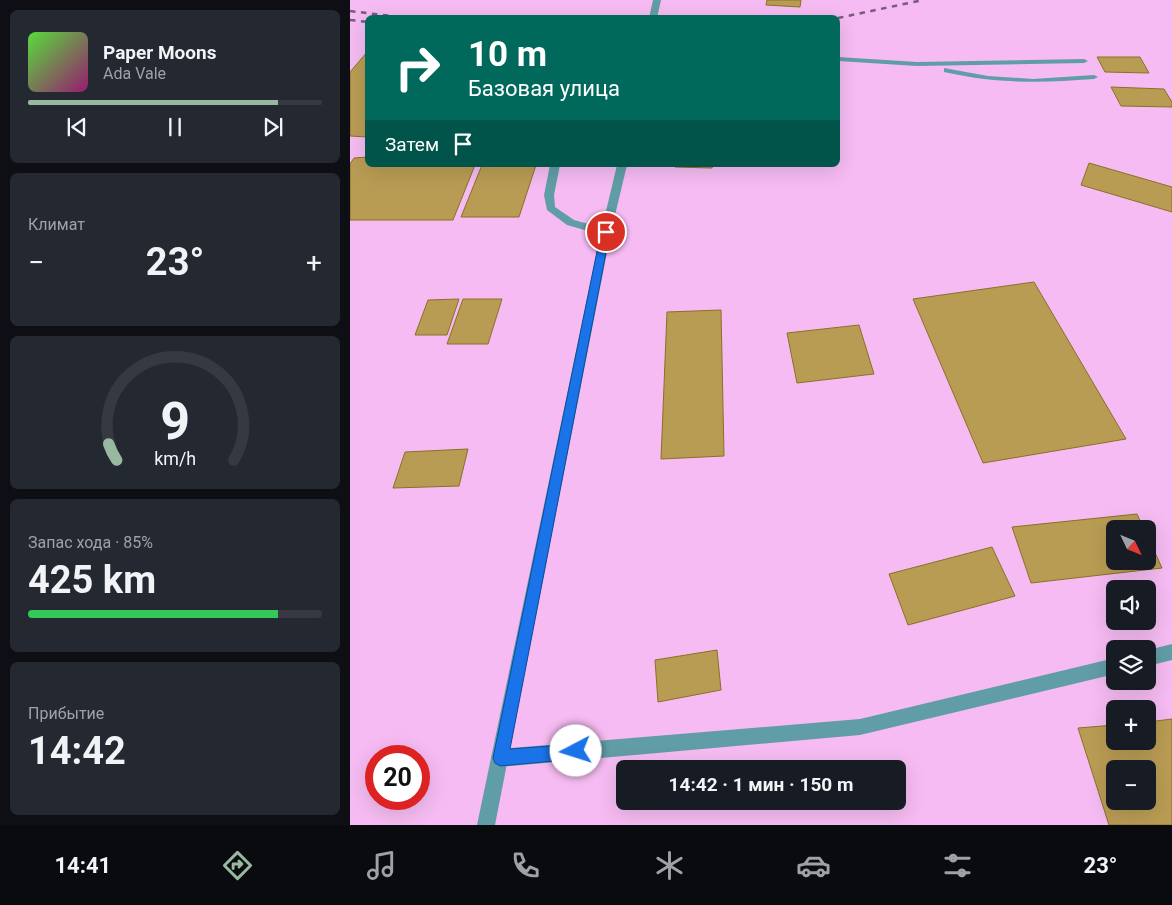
<!DOCTYPE html>
<html lang="ru">
<head>
<meta charset="utf-8">
<style>
	:root { --surface:#171b24; --page:#242831; --text:#f1f3f6; --muted:#9ea1a6; --line:#363941; --accent:#98b8a1 }
	body { margin:0; font-family:Roboto,sans-serif; background:var(--page); color:var(--text); height:100vh; display:flex; flex-direction:column; font-size:19px; white-space:nowrap }
	* { box-sizing:border-box; margin:0 }
	p { font-size:16px; color:var(--muted) }
	.icon { flex:none; width:28px; height:28px; fill:none; stroke:currentColor; stroke-width:2; stroke-linecap:round; stroke-linejoin:round }
	.map { position:relative; flex:1; overflow:hidden }
	.drawer { display:flex; flex-direction:column; gap:10px; padding:10px; background:#0d0f14; width:350px }
	.drawer>* { flex:none }
	.guide { position:absolute; left:15px; top:15px; width:475px; height:152px; border-radius:8px; box-shadow:0 5px 20px #0002; background:#00695c; color:#fff; overflow:hidden }
	.needle { width:32px; rotate:133deg }
	.buttons { position:absolute; left:756px; top:520px; display:grid; gap:10px }
	.buttons a { display:grid; place-items:center; width:50px; height:50px; border-radius:8px; background:var(--surface); box-shadow:0 5px 20px #0002; font-size:25px }
	.speed { position:absolute; left:15px; top:745px; display:flex; gap:10px; font-size:25px; font-weight:700; text-align:center }
	.speed>* { display:grid; place-content:center; width:65px; height:65px; border-radius:50%; background:var(--surface); box-shadow:0 5px 20px #0002; line-height:1 }
	.speed .limit { border:8px solid #d22; background:#fff; color:#111 }
	.pin { position:absolute; display:grid; place-items:center; width:42px; height:42px; color:#fff; margin:-21px; border:2px solid #fff; border-radius:50%; box-shadow:0 1px 5px #0007 }
	.me { position:absolute; width:55px; margin:-28px; rotate:265deg; stroke-linejoin:round; filter:drop-shadow(0 0 4px #0008) }
	.turn { display:flex; align-items:center; gap:18px; height:105px; padding:0 20px; font-size:22px }
	.turn .icon { width:65px; height:65px; stroke-width:2.5 }
	.turn b { display:block; font-size:35px; line-height:42px }
	.then { display:flex; align-items:center; height:48px; padding:0 20px; background:#0003; gap:10px; font-size:19px }
	.big { font-size:38px; font-weight:700; line-height:1.1 }
	.drawer .card { flex:1; display:flex; flex-direction:column; justify-content:center; gap:8px; min-width:0; padding:0 18px; border-radius:8px; background:var(--page) }
	.drawer .dial { align-items:center; gap:0 }
	.dial svg { height:130px; overflow:visible; fill:none; stroke:var(--line); stroke-width:7; stroke-linecap:round; text-anchor:middle }
	.dial text { fill:var(--text); stroke:none }
	.song { display:flex; align-items:center; gap:15px }
	.cover { width:60px; height:60px; border-radius:8px; background:linear-gradient(135deg,hsl(110 70% 55%),hsl(320 70% 35%)) }
	.played { height:5px; border-radius:2px; background:linear-gradient(90deg,var(--accent) 85%,var(--line) 85%) }
	.keys { display:flex; justify-content:space-around; direction:ltr }
	.heat { display:flex; justify-content:space-between; align-items:center; font-size:28px; direction:ltr }
	.charge { height:8px; border-radius:4px; background:linear-gradient(90deg,#34c759 85%,var(--line) 0) }
	.trip { position:absolute; left:266px; top:760px; width:290px; height:50px; border-radius:8px; background:var(--surface); box-shadow:0 5px 20px #0002; font-weight:700; line-height:50px; text-align:center }
	.menu { display:flex; height:80px; justify-content:space-around; align-items:center; background:#090b0e; color:var(--muted) }
	.menu .icon { width:35px; height:35px }
	.menu .selected { color:var(--accent) }
	.menu b { font-size:22px; color:var(--text) }
	main { display:flex; flex:1; min-height:0 }
	.map>svg:first-child { display:block }
	.building { fill:#b99c54; stroke:#8b7025; fill-rule:evenodd }
	.lines { fill:none; stroke-linecap:round; stroke-linejoin:round }
	.service { fill:#619da6; fill-rule:evenodd }
	.minor { fill:#619da6; fill-rule:evenodd }
	.rail { stroke:#7c5a7b; stroke-width:2.5; stroke-dasharray:5.5 5.5; stroke-linecap:butt }
	.route { fill:#1a73e8; stroke:#114b97 }
</style>
</head>
<body>
<main>
<section class="drawer">
<div class="card">
<div class="song"><i class="cover"></i><div><b>Paper Moons</b><p>Ada Vale</p></div></div>
<div class="played"></div>
<div class="keys"><svg class="icon" aria-label="previous" viewBox="0 0 24 24"><path d="M18 5L8 12l10 7zM5 5v14"/></svg><svg class="icon" aria-label="pause" viewBox="0 0 24 24"><path d="M8 5v14M16 5v14"/></svg><svg class="icon" aria-label="next" viewBox="0 0 24 24"><path d="M6 5l10 7-10 7zM19 5v14"/></svg></div>
</div>
<div class="card"><p>Климат</p>
<div class="heat"><a>−</a><b class="big">23°</b><a>+</a></div>
</div>
<div class="card dial"><svg viewBox="0 0 100 80">
<path d="M14 69A42 42 0 1 1 86 69"/>
<path d="M14 69A42 42 0 0 1 9 59" stroke="#98b8a1"/>
<text x="50" y="56" font-size="32" font-weight="700">9</text>
<text x="50" y="72" font-size="11">km/h</text>
</svg></div>
<div class="card"><p>Запас хода · 85%</p><b class="big">425 km</b><div class="charge"></div></div>
<div class="card"><p>Прибытие</p><b class="big">14:42</b></div>
</section>
<div class="map">
<svg width="822" height="825" viewBox="0 0 822 825">
	<rect width="100%" height="100%" fill="#f5bbf2"/>
	<path class="building" d="M417 0H451L450 7 416 5Z
		M18 51V137L0 136V72Z
		M747 57H790L799 73 755 72Z
		M761 87 814 89 822 102V107L771 106Z
		M18 157V165H125L103 220H0V164L4 158Z
		M739 163 822 187V212L731 185Z
		M132 165H186L169 217H111Z
		M325 165H363L362 168 325 167Z
		M684 282 776 439 633 463 563 299Z
		M109 299 97 335H65L78 300Z
		M113 299H152L138 344H97Z
		M371 310 374 456 311 459 317 312Z
		M509 325 524 374 447 383 437 333Z
		M118 449 109 486 43 488 55 452Z
		M787 514 794 529H765V561H798V537L812 568 681 583 662 527Z
		M642 547 665 596 558 625 539 574Z
		M367 650 371 690 308 702 305 660Z
		M822 719V825H759L728 728 765 725V741H798V722ZM765 769H798V801H765Z"/>
	<g class="lines">
		<path class="service" d="M488 57 567 62 734 59 738 61 734 63 567 66 488 61Z
			M594 68 638 76 683 79 744 75 748 77 744 79C690 83 648 84 594 72Z
			M200 165H210L204 195 205 207 224 220 260 230V234L256 236 217 225 197 210 194 195Z
			M822 644V660L798 666V650Z
			M765 658V674L510 735 150 767 144 764 141 758 144 752 150 749 510 719Z"/>
		<path class="minor" d="M303 0H311L307 18H299Z
			M267 165H277L261 232 145 825H127L251 232Z"/>
		<path class="rail" d="M0 11 58 18
			M488 18 573 0
			M0 20 18 22"/>
	</g>
	<path class="route" d="M256 228 260 232 160 749 226 744 232 746 234 751 232 757 226 759 150 766 145 763 143 758 251 232Z"/>
</svg>
<div class="buttons">
<a><svg class="needle" viewBox="-14 -14 28 28"><path d="M0-13l5 13h-10z" fill="#e53935"/><path d="M0 13l5-13h-10z" fill="#9ea1a6"/></svg></a>
<a><svg class="icon" aria-label="sound" viewBox="0 0 24 24"><path d="M4 9h4l5-4v14l-5-4H4zM17 9q2 3 0 6"/></svg></a>
<a><svg class="icon" aria-label="layers" viewBox="0 0 24 24"><path d="M12 4l9 5-9 5-9-5zM3 14l9 5 9-5"/></svg></a>
<a>+</a>
<a>−</a>
</div>
<div class="speed"><div class="limit">20</div></div>
<div class="pin" style="left:256px;top:232px;background:#d93025"><svg class="icon" aria-label="arrive" viewBox="0 0 24 24"><path d="M6 21V4h12l-3 4 3 4H6"/></svg></div>
<svg class="me" style="left:226px;top:751px" viewBox="-20 -20 40 40"><circle r="19" fill="#fff"/><path d="M0-13L10 11 0 6-10 11z" fill="#1a73e8"/></svg>
<div class="trip">14:42 · 1 мин · 150 m</div>
<div class="guide">
<div class="turn"><svg class="icon" aria-label="right" viewBox="0 0 24 24"><path d="M7 20v-9h11M14 6l5 5-5 5"/></svg><div><b>10 m</b>Базовая улица</div></div>
<div class="then">Затем<svg class="icon" aria-label="arrive" viewBox="0 0 24 24"><path d="M6 21V4h12l-3 4 3 4H6"/></svg></div>
</div>
</div>
</main>
<nav class="menu">
<b>14:41</b>
<svg class="icon selected" aria-label="directions" viewBox="0 0 24 24"><path d="M12 3l9 9-9 9-9-9zM9 14v-3h6M13 9l2 2-2 2"/></svg>
<svg class="icon" aria-label="music" viewBox="0 0 24 24"><path d="M9 18V5l10-2v13"/><circle cx="6" cy="18" r="3"/><circle cx="16" cy="16" r="3"/></svg>
<svg class="icon" aria-label="phone" viewBox="0 0 24 24"><path d="M5 4h4l2 5-3 2q2 4 5 5l2-3 5 2v4C11 20 4 13 5 4z"/></svg>
<svg class="icon" aria-label="climate" viewBox="0 0 24 24"><path d="M12 3v18M4 7l16 10M4 17L20 7"/></svg>
<svg class="icon" aria-label="car" viewBox="0 0 24 24"><path d="M5 17H2v-5l4-1 3-4h7l3 4 3 1v5h-3M9 17h6M6 11h13"/><circle cx="7" cy="17" r="2"/><circle cx="17" cy="17" r="2"/></svg>
<svg class="icon" aria-label="filters" viewBox="0 0 24 24"><path d="M4 7h16M4 17h16"/><circle cx="9" cy="7" r="2"/><circle cx="15" cy="17" r="2"/></svg>
<b>23°</b>
</nav>
</body>
</html>
